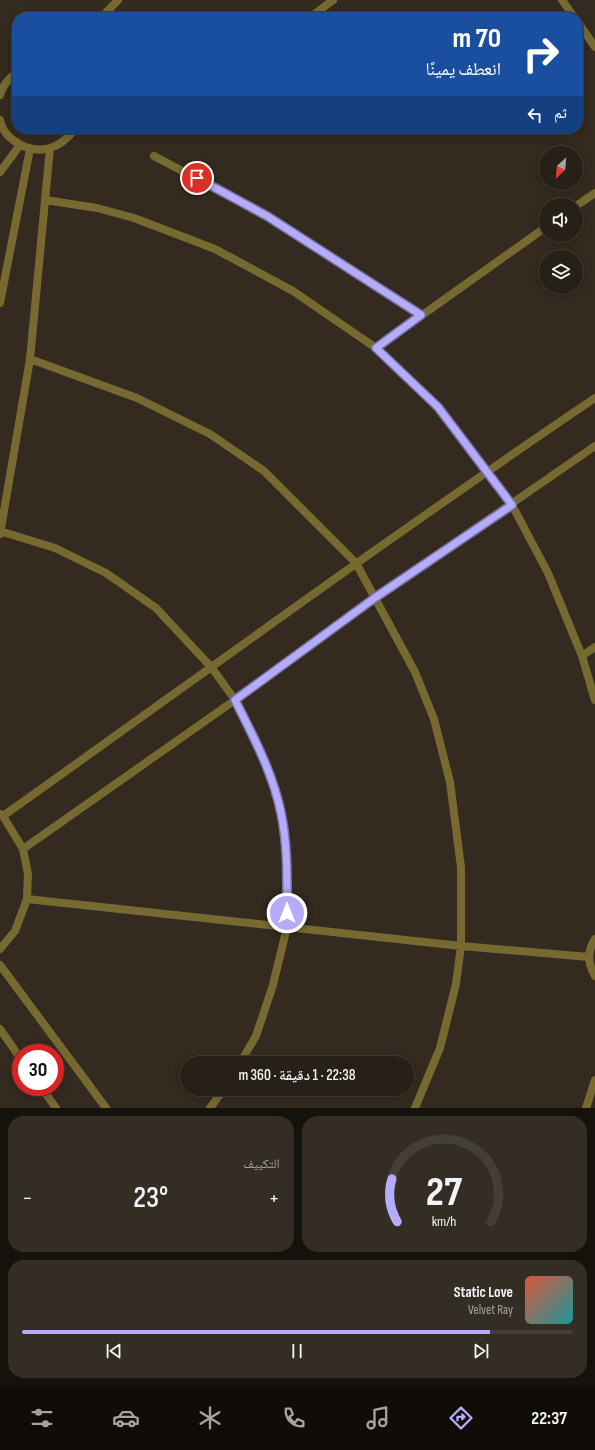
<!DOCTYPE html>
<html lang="ar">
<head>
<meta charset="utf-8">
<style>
	:root { --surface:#272017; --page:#332d24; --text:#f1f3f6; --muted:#a4a3a1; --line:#433e36; --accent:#b4acf9 }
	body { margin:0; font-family:"Sofia Sans Condensed","Noto Naskh Arabic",sans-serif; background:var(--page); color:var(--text); direction:rtl; height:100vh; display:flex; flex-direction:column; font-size:15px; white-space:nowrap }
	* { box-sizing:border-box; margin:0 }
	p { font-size:13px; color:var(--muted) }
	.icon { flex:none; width:22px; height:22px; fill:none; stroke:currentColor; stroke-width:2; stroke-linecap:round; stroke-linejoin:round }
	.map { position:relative; height:1108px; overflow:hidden; direction:ltr }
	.drawer { display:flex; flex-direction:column; gap:8px; padding:8px; background:#15120d; flex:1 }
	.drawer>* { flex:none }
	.top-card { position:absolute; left:12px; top:12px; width:571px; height:122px; border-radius:16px; box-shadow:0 2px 10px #0003,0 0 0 1px var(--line); direction:rtl; background:#1a4fa0; color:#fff; overflow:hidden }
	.needle { width:26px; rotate:206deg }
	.tools { position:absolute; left:539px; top:146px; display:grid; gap:8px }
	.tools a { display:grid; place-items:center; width:44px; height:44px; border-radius:50%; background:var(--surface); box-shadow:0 2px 10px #0003,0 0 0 1px var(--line); font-size:20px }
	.speed { position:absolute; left:12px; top:1044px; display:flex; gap:8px; font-size:20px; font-weight:700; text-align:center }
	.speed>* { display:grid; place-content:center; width:52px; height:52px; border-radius:50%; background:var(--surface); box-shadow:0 2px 10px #0003,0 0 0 1px var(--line); line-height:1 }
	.speed .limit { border:6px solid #d22; background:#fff; color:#111 }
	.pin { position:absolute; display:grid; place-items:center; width:34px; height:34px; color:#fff; margin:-17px; border:2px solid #fff; border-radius:50%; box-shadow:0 1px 4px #0007 }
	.me { position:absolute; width:44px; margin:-22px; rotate:0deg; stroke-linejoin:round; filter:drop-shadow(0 0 3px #0008) }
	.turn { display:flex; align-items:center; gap:14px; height:84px; padding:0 16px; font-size:18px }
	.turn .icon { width:52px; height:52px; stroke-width:2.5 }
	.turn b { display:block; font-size:28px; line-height:34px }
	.then { display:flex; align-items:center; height:38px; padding:0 16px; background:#0003; gap:8px; font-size:15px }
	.big { font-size:30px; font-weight:600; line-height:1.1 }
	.drawer .tile { flex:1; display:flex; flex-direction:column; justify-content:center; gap:6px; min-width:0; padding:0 14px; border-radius:16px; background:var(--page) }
	.drawer .dial { align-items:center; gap:0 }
	.dial svg { height:104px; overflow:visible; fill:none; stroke:var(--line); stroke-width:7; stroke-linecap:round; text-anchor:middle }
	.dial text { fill:var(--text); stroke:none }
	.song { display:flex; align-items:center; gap:12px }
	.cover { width:48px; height:48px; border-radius:6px; background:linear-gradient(135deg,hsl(10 70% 55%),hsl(180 70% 35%)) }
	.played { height:4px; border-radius:2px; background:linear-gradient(90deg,var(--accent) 85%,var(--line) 85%) }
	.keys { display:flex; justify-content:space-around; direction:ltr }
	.heat { display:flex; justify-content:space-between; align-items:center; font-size:22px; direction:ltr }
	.drawer .tiles { flex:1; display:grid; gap:8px; grid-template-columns:1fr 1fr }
	.tile:last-child { grid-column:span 2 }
	.trip { position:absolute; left:180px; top:1056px; width:234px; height:40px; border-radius:20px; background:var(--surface); box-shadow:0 2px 10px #0003,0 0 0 1px var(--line); font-weight:600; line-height:40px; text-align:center; direction:rtl }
	.tab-bar { display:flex; height:64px; justify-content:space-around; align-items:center; background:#100d09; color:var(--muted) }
	.tab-bar .icon { width:28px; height:28px }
	.tab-bar .on { color:var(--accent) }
	.tab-bar b { font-size:18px; color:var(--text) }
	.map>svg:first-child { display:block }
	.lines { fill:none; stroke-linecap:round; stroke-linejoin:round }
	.minor { stroke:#776a30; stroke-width:8 }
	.route-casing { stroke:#7570a2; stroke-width:10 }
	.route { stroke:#b4acf9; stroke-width:7 }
</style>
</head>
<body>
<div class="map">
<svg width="595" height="1108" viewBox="0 0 595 1108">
	<rect width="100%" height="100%" fill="#342a1f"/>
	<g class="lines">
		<path class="minor" d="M562 0 574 17
			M102 17 118 0
			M311 17 333 0
			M578 22 595 47
			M0 95C2 87 9 77 17 73
			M0 120C4 141 31 154 50 148 61 145 68 138 75 129
			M154 156 267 216 421 315
			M0 172 20 145
			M45 200 97 208 134 218 215 249 293 291 376 348 438 407 512 505 548 573 582 656 595 700
			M576 206 595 193
			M0 303 30 149
			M376 348 546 227
			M30 359 137 398 210 434 264 471 356 563 415 672 434 719 450 782 461 867V946L456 984 440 1048 415 1108
			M0 531 55 548 106 573 156 608 212 668 235 700 267 766 281 812 287 860V927L273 985 256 1036 240 1063
			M0 534 30 359 50 148
			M582 656 595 647
			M0 814 3 816 23 849 28 874 27 899 15 931 0 949
			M3 816C200 676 395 533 595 398
			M23 849 235 700 376 597 595 446
			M27 899 461 946 589 957
			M595 939C587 951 588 964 595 976
			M0 965 106 1108
			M0 1029 21 1059
			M41 1087 56 1108
			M210 1108 224 1089
			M586 1108 595 1080"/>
	</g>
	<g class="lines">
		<defs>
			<path id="route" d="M197 178 267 216 421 315 376 348 438 407 512 505 376 597 235 700C253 736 273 773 281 813 288 846 287 880 287 913"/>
		</defs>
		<use href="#route" class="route-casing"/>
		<use href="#route" class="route"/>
	</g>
</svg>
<div class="tools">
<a><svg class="needle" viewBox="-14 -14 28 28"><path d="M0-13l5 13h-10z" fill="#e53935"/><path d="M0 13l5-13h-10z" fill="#a4a3a1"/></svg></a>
<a><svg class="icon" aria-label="sound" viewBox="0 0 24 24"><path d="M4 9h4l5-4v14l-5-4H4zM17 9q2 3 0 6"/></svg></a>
<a><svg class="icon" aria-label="layers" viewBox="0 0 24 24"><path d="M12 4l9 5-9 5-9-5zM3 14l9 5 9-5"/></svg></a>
</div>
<div class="speed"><div class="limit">30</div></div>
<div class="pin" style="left:197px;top:178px;background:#d93025"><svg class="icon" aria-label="arrive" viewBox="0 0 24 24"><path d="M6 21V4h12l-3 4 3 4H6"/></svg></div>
<svg class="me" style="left:287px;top:913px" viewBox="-20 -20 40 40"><circle r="17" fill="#b4acf9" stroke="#fff" stroke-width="3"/><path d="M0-11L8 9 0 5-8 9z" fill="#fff"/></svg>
<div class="trip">22:38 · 1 دقيقة · 360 m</div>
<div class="top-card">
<div class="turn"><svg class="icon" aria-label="right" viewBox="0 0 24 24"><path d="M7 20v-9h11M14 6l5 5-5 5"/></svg><div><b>70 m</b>انعطف يمينًا</div></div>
<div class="then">ثم<svg class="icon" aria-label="left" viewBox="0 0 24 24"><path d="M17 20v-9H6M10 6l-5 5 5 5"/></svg></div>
</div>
</div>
<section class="drawer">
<div class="tiles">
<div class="tile dial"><svg viewBox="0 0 100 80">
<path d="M14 69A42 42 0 1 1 86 69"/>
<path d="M14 69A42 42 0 0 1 10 36" stroke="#b4acf9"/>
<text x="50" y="56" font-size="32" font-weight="700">27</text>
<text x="50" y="72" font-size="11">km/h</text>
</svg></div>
<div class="tile"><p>التكييف</p>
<div class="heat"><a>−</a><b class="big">23°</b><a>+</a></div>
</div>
<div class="tile">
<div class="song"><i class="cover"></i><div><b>Static Love</b><p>Velvet Ray</p></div></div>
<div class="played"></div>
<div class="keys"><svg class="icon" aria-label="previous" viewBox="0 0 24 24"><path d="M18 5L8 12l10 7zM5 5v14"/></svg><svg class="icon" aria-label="pause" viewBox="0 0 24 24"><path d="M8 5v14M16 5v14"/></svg><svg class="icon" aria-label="next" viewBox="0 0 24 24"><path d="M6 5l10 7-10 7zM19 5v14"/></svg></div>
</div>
</div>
</section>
<nav class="tab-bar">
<b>22:37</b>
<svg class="icon on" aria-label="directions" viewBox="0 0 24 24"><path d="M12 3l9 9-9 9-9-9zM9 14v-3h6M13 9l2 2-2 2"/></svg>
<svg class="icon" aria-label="music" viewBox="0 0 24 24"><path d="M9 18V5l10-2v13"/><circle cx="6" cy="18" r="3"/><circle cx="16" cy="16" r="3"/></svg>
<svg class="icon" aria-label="phone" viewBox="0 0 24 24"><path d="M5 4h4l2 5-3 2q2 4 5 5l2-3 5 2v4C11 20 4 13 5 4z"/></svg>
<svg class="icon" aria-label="climate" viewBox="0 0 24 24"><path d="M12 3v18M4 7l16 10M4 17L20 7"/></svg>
<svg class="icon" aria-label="car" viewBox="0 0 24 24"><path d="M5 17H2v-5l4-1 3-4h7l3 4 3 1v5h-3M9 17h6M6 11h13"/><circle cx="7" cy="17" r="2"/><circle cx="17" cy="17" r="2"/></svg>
<svg class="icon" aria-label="filters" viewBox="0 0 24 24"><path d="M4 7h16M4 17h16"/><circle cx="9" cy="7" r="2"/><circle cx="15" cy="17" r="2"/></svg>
</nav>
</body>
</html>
